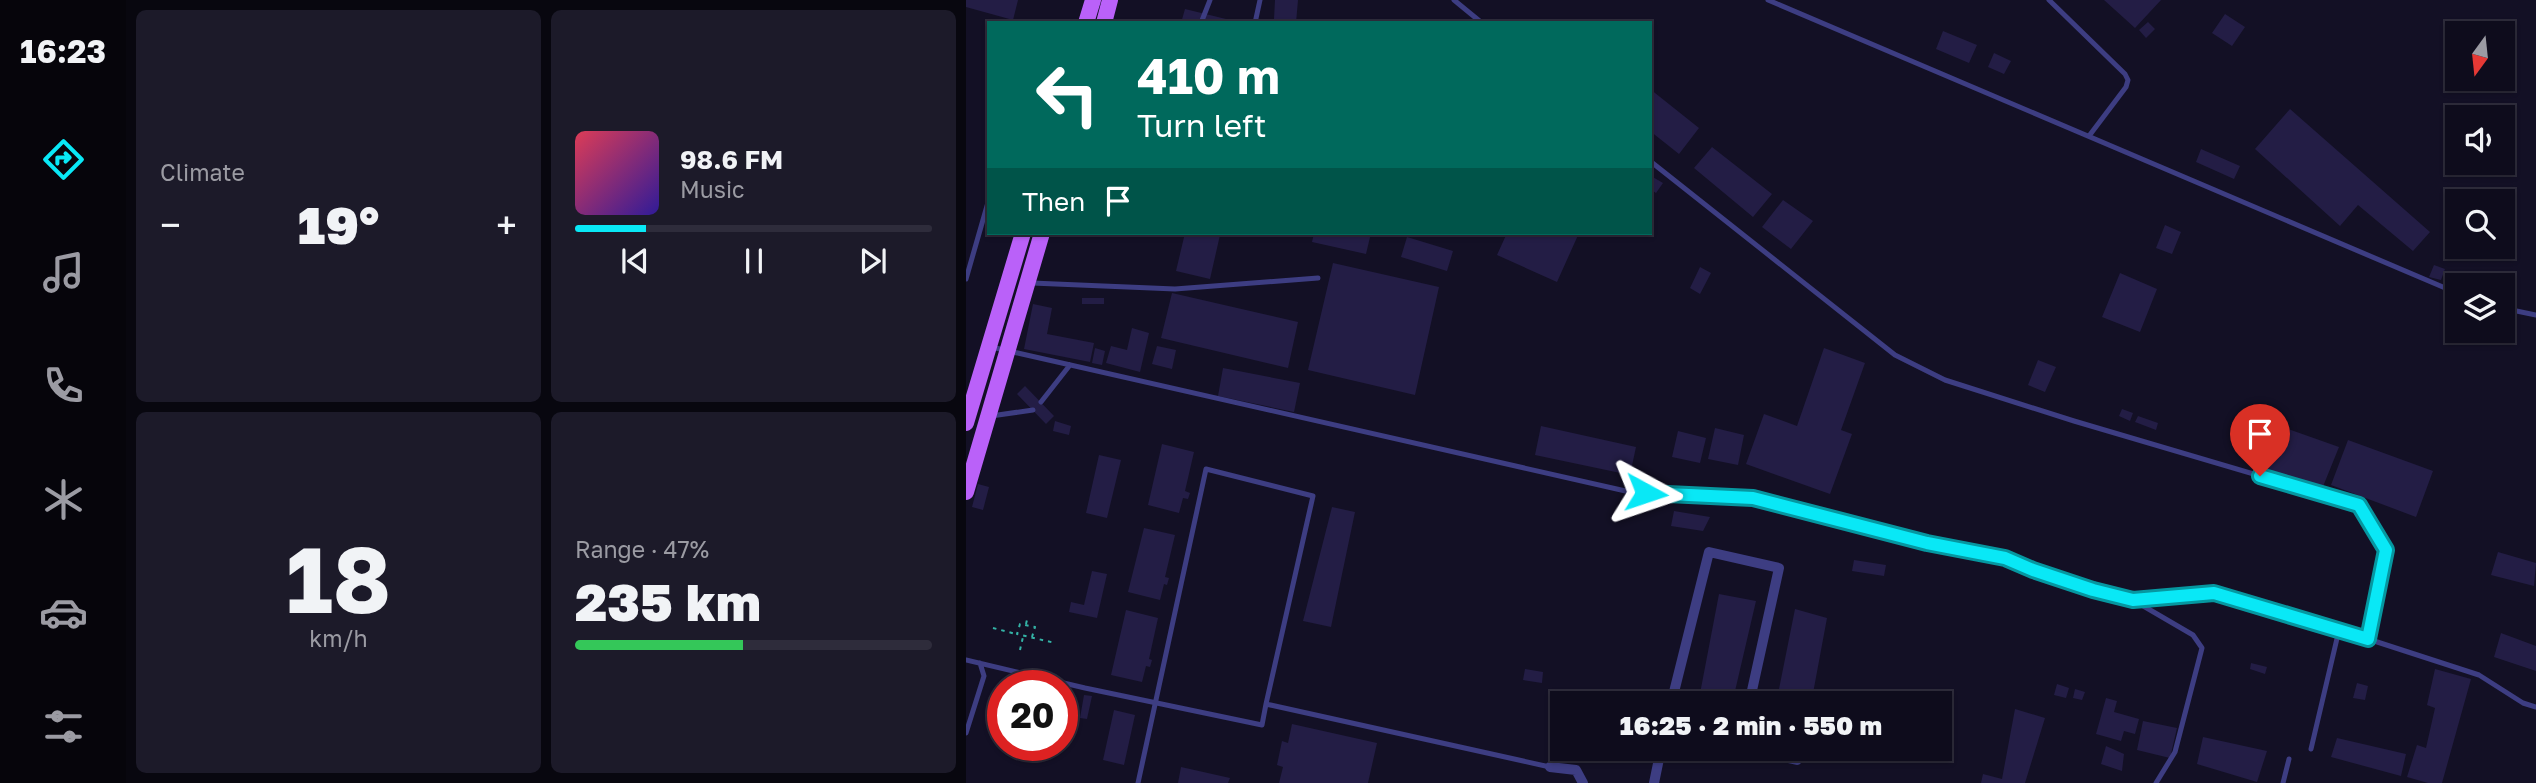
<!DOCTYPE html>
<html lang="en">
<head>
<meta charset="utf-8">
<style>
	:root { --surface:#0e0c1c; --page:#1c1a29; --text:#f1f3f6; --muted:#9b9ba3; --line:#2e2c3b; --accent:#09e8f6 }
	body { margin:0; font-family:"Golos Text",sans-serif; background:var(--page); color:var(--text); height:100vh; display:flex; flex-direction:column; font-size:26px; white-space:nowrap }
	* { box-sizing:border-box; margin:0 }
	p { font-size:23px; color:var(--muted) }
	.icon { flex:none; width:38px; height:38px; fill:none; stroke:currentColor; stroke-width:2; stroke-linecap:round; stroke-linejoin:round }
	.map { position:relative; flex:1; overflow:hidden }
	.drawer { display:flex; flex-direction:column; gap:10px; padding:10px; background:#08070f; width:840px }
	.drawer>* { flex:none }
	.top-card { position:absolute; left:21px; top:21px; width:665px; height:214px; border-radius:0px; box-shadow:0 2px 5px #0004,0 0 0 2px var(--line); background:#00695c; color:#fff; overflow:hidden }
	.needle { width:46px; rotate:195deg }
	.controls { position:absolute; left:1479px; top:21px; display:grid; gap:14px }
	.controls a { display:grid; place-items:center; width:70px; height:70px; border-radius:0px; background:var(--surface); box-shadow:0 2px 5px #0004,0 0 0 2px var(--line); font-size:35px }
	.speed { position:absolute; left:21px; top:670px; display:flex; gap:14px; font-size:35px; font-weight:700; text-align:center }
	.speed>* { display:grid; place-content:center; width:91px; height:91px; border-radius:50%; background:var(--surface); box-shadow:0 2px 5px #0004,0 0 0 2px var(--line); line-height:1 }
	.speed .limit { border:10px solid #d22; background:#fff; color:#111 }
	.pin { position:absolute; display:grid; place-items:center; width:60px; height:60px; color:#fff; margin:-72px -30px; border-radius:50% 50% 50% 0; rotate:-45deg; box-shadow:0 0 7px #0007 }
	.pin .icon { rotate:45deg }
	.me { position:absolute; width:77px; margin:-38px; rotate:95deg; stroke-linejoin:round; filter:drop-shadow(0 0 5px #0008) }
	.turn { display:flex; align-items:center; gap:24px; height:147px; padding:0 35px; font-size:32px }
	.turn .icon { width:91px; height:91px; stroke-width:2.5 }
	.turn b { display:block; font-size:49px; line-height:60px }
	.then { display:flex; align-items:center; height:66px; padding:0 35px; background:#0003; gap:14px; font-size:26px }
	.big { font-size:52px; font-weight:800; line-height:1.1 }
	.drawer .tile { flex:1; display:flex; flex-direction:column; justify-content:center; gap:10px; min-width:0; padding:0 24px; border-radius:10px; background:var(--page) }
	.drawer .dial { align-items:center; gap:0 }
	.dial b { font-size:91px; line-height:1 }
	.song { display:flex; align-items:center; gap:21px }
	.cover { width:84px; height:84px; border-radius:10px; background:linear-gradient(135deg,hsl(350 70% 55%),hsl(250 70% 35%)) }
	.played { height:7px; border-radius:4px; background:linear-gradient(90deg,var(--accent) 20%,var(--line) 20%) }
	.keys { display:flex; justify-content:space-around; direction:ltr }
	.heat { display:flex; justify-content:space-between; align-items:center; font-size:38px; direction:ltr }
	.charge { height:10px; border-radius:5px; background:linear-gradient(90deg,#34c759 47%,var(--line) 0) }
	.drawer .tiles { flex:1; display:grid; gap:10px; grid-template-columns:repeat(2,1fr) }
	.trip { position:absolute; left:584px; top:691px; width:402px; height:70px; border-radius:0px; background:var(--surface); box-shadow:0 2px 5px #0004,0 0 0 2px var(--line); font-weight:800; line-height:70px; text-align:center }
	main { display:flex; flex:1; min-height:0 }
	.dock { display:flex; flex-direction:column; width:126px; justify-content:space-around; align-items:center; background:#06050b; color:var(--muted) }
	.dock .icon { width:49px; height:49px }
	.dock .active { color:var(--accent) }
	.dock b { font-size:32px; color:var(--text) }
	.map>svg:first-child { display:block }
	.building { fill:#231d45 }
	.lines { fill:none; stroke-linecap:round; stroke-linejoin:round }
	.path { stroke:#34b3a6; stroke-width:2; stroke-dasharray:3.5 5; stroke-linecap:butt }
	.lane { stroke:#3d3d82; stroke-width:5 }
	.street { stroke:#3d3d82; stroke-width:10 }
	.primary { stroke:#ba61f9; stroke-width:16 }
	.route-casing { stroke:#0697a0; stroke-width:18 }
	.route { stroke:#09e8f6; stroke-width:12 }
</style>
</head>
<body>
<main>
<nav class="dock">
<b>16:23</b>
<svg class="icon active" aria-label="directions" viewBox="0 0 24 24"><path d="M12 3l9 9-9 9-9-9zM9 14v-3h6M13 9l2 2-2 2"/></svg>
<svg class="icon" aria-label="music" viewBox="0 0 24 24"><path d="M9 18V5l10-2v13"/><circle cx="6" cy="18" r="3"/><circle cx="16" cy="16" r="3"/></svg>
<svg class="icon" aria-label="phone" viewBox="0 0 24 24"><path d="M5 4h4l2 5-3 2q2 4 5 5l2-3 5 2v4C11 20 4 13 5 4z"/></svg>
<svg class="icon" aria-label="climate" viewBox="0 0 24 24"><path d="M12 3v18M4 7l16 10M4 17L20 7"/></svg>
<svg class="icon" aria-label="car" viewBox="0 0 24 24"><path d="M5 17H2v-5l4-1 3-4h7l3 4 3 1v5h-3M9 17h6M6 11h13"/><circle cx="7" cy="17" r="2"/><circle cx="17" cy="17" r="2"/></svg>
<svg class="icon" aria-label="filters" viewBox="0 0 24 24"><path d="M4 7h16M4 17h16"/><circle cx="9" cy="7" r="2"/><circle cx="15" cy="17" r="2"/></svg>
</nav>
<section class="drawer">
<div class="tiles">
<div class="tile"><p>Climate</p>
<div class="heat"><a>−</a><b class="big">19°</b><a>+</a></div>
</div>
<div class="tile">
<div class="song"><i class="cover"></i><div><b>98.6 FM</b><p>Music</p></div></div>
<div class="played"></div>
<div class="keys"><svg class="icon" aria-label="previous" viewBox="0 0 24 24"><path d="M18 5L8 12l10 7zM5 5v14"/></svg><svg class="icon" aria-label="pause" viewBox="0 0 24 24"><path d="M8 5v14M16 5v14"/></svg><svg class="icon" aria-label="next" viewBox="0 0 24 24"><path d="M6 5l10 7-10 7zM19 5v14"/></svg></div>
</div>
<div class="tile dial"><b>18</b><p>km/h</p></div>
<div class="tile"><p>Range · 47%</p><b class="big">235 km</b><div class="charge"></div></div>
</div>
</section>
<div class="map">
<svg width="1570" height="783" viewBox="0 0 1570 783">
	<rect width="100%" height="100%" fill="#131025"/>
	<path class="building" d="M0 0H52L47 20 0 7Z
		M309 0H332L330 23H316V20L308 19Z
		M1138 0H1195L1169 28Z
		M219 9 260 19 259 23H215Z
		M1259 14 1279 27 1266 46 1246 33Z
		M1182 22 1189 29 1180 38 1173 30Z
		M977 31 1011 45 1003 63 970 49Z
		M1028 53 1045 61 1038 74 1022 67Z
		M684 89 733 128 713 154 684 131Z
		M1324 109 1464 232 1447 251 1392 205 1374 226 1289 149Z
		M746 147 806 194 787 217 728 168Z
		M1235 149 1274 166 1268 179 1230 162Z
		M685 176 697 183 690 193 684 189Z
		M817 200 847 221 825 249 796 227Z
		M1199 225 1215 232 1206 254 1190 248Z
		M219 233 254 235 244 279 210 271Z
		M348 233H405L400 254 346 242Z
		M541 233H613L591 282 531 255Z
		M441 237 487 251 481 271 435 257Z
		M367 263 473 287 449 395 342 370Z
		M1468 265 1479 269 1475 280 1463 277Z
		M734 267 745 273 734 294 724 288Z
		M1154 273 1191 289 1174 332 1136 317Z
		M206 293 332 322 322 368 195 338Z
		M116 298H138V304H116Z
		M67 304 86 308 81 334 128 343 124 362 58 349Z
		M166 328 183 333 174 372 140 363 145 346 161 350Z
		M191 346 210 350 206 369 186 364Z
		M129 348 139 351 136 365 126 363Z
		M858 348 899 363 875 430 886 434 864 494 780 464 798 414 831 426Z
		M1072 360 1090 367 1079 392 1062 385Z
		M257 368 334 383 328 412 252 396Z
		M59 386 88 416 80 424 51 394Z
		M1156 409 1167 413 1164 421 1153 416Z
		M1172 416 1192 423 1190 430 1169 422Z
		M89 421 105 426 103 435 87 431Z
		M1311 425 1373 447 1356 489 1295 468Z
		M575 426 670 447 664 475 569 455Z
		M749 428 778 435 772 465 742 459Z
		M712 431 740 438 734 463 706 457Z
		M1382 440 1467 471 1450 517 1365 485Z
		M196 444 228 452 219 491 224 493 222 499 217 498 213 513 182 505Z
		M133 455 155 460 141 518 120 513Z
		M12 484 23 487 17 510 6 507Z
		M366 507 389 512 365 627 337 621Z
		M708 511 744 517 737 531 705 526Z
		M178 528 209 535 199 577 203 578 201 585 198 584 194 600 162 592Z
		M1532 552 1570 563 1568 586 1525 575Z
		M888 560 920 565 918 576 886 571Z
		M126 571 141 574 131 618 103 612 105 602 118 605Z
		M753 594 790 601 766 704H732Z
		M829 609 861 618 845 704H810Z
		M160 610 192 618 183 659 186 660 184 667 180 666 176 682 145 675Z
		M1535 633 1570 646V671L1528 657Z
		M1285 663 1301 667 1299 674 1284 669Z
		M559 669 577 672 576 683 557 680Z
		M1469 669 1505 679 1476 783H1462L1441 777 1451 745 1460 748 1469 708 1461 705Z
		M1391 683 1402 686 1399 700 1387 698Z
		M1091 684 1103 688 1100 698 1088 695Z
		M1109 689 1119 692 1116 700 1107 698Z
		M118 695 126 696 121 719 114 718Z
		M1140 698 1151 701 1148 712 1173 719 1169 734 1158 731 1155 741 1130 734Z
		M1049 709 1079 718 1059 783H1015L1017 774 1036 779Z
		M148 710 169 715 158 765 137 760Z
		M1177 721 1211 728 1204 758 1171 750Z
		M326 724 411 743 402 783H313L317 767 311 765 316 741 322 743Z
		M1237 737 1301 751 1291 782 1231 764Z
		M1371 738 1440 754 1435 776 1365 757Z
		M1140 746 1158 754 1156 771 1135 764Z
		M215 767 264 778 262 783H212Z"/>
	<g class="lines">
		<path class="path" d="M60 624 62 616
			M27 628 50 634
			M66 637 69 627 54 624 51 634 89 643
			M54 650 57 637
			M37 709 34 721 37 722
			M34 735 37 723"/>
		<path class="lane" d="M488 0 516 23
			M802 0 1491 293
			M1083 0 1159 74 1162 80 1160 87 1123 136
			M235 23 244 0
			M289 23 294 0
			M0 279 23 199
			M66 283 209 289 352 278
			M1536 308 1570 315
			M25 347 664 492 720 497 746 495 787 498 961 543 1039 558 1067 570 1127 590 1167 600 1248 593 1402 639 1421 550 1393 505 1108 421 979 380 929 355 684 161
			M75 402 104 365
			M25 416 67 410
			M1167 600 1227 635 1236 648 1209 752 1190 783
			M1402 639 1513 675 1557 703 1570 707
			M0 660 119 688 296 725 300 704 584 767
			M0 733 18 676 14 663
			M1345 749 1373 630
			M172 783 240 469 347 496 300 704
			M1317 783 1323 759"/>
		<path class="street" d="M705 704 743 552 813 568 783 704
			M783 749 831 760
			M584 767 610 770 617 783
			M688 783 695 749"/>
		<path class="primary" d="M120 23 127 0
			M138 23 144 0
			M0 423 57 233
			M0 492 76 233"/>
	</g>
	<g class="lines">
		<defs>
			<path id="route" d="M680 493 787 498 961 543 1039 558 1067 570 1127 590 1167 600 1248 593 1402 639 1420 550 1393 505 1294 476"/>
		</defs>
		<use href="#route" class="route-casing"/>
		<use href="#route" class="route"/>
	</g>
</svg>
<div class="controls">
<a><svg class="needle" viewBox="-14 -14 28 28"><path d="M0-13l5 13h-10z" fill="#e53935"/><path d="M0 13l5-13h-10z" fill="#9b9ba3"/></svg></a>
<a><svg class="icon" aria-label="sound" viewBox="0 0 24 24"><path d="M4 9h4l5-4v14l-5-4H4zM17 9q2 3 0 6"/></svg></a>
<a><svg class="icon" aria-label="search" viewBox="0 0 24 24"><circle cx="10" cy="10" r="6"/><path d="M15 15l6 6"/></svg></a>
<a><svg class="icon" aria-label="layers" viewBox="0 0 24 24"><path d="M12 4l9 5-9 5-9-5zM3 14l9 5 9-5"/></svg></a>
</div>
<div class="speed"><div class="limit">20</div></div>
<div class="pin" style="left:1294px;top:476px;background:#d93025"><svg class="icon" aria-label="arrive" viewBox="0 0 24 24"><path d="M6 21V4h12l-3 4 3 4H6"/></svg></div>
<svg class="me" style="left:680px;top:493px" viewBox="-20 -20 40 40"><path d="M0-17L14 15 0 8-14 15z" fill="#09e8f6" stroke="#fff" stroke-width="4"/></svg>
<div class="trip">16:25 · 2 min · 550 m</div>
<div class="top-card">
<div class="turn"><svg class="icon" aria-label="left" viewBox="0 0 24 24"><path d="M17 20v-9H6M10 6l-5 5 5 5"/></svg><div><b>410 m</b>Turn left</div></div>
<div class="then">Then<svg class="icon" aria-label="arrive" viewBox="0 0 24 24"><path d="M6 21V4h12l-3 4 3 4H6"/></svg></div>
</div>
</div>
</main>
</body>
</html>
